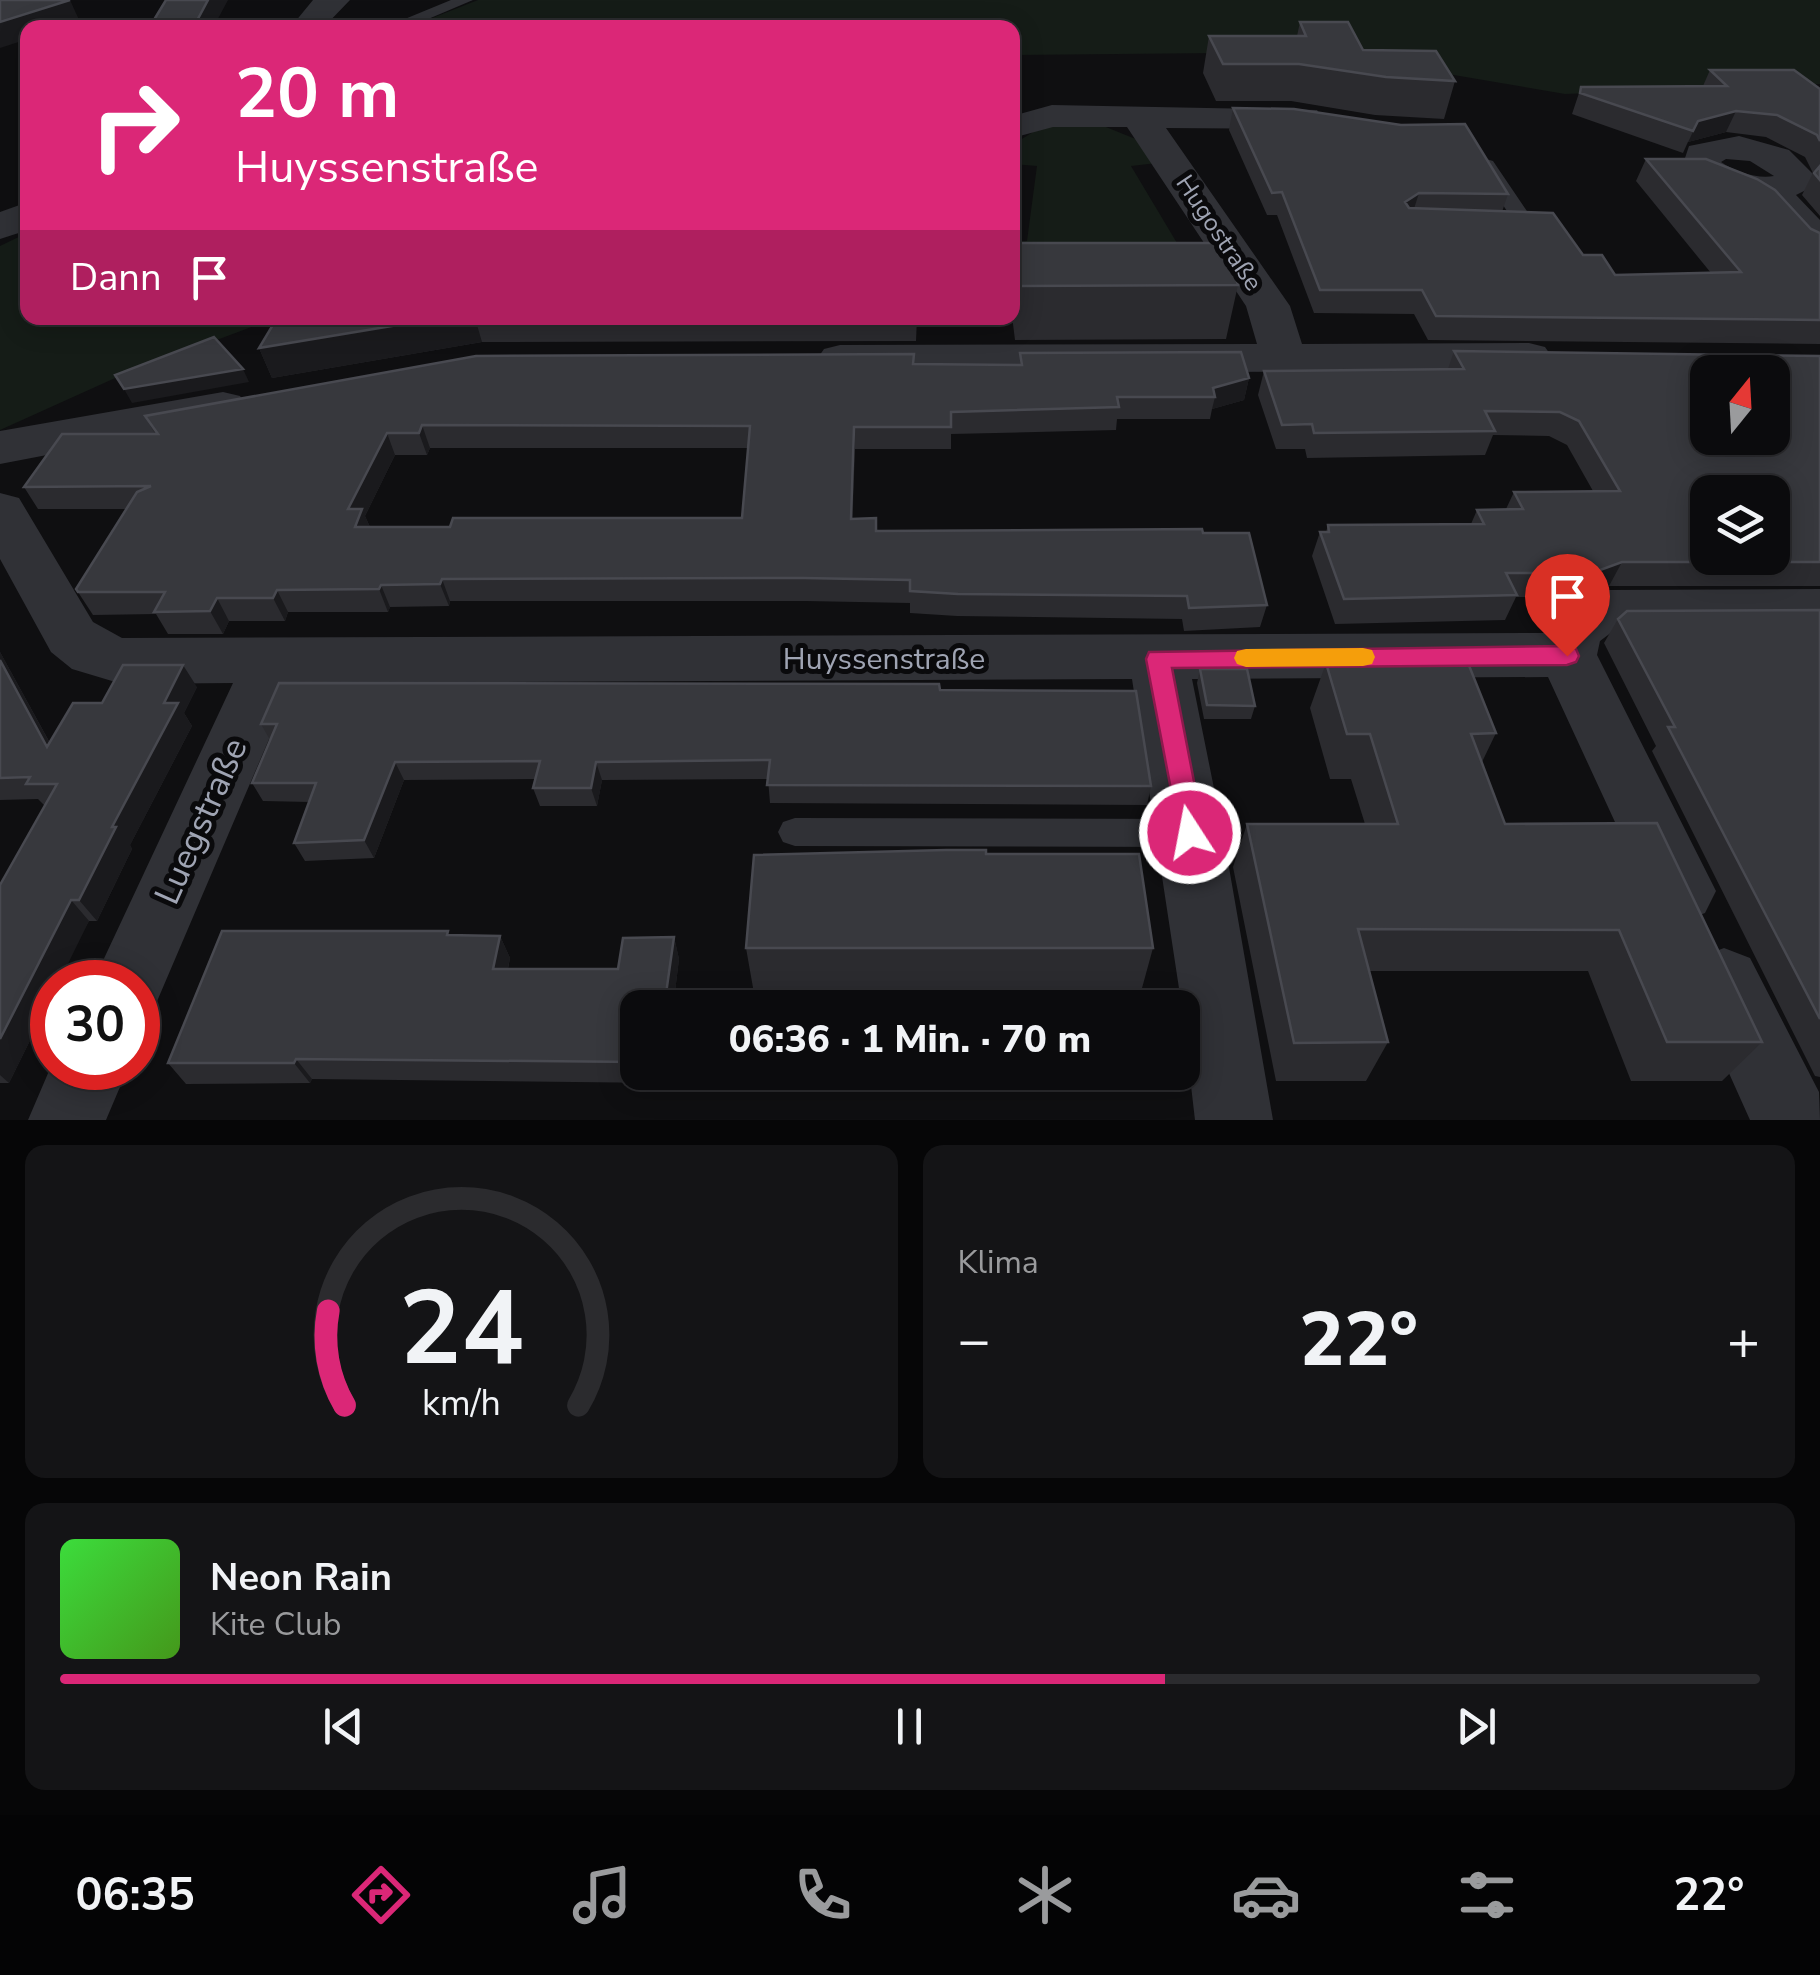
<!DOCTYPE html>
<html lang="de">
<head>
<meta charset="utf-8">
<style>
	:root { --surface:#0b0b0d; --page:#141416; --text:#f1f3f6; --muted:#9a9b9d; --line:#2b2b2e; --accent:#db2777 }
	body { margin:0; font-family:"Nunito Sans",sans-serif; background:var(--page); color:var(--text); height:100vh; display:flex; flex-direction:column; font-size:38px; white-space:nowrap }
	* { box-sizing:border-box; margin:0 }
	p { font-size:32px; color:var(--muted) }
	.icon { flex:none; width:55px; height:55px; fill:none; stroke:currentColor; stroke-width:2; stroke-linecap:round; stroke-linejoin:round }
	.map { position:relative; height:1120px; overflow:hidden }
	.details { display:flex; flex-direction:column; gap:25px; padding:25px; background:#060607; flex:1 }
	.details>* { flex:none }
	.top-card { position:absolute; left:20px; top:20px; width:1000px; height:305px; border-radius:20px; box-shadow:0 5px 25px #0003,0 0 0 2px var(--line); background:#db2777; color:#fff; overflow:hidden }
	.needle { width:65px; rotate:18deg }
	.controls { position:absolute; left:1690px; top:355px; display:grid; gap:20px }
	.controls a { display:grid; place-items:center; width:100px; height:100px; border-radius:20px; background:var(--surface); box-shadow:0 5px 25px #0003,0 0 0 2px var(--line); font-size:50px }
	.speed { position:absolute; left:30px; top:960px; display:flex; gap:20px; font-size:50px; font-weight:700; text-align:center }
	.speed>* { display:grid; place-content:center; width:130px; height:130px; border-radius:50%; background:var(--surface); box-shadow:0 5px 25px #0003,0 0 0 2px var(--line); line-height:1 }
	.speed .limit { border:15px solid #d22; background:#fff; color:#111 }
	.pin { position:absolute; display:grid; place-items:center; width:85px; height:85px; color:#fff; margin:-102px -42px; border-radius:50% 50% 50% 0; rotate:-45deg; box-shadow:0 0 10px #0007 }
	.pin .icon { rotate:45deg }
	.me { position:absolute; width:110px; margin:-55px; rotate:349deg; stroke-linejoin:round; filter:drop-shadow(0 0 8px #0008) }
	.turn { display:flex; align-items:center; gap:35px; height:210px; padding:0 50px; font-size:45px }
	.turn .icon { width:130px; height:130px; stroke-width:2.5 }
	.turn b { display:block; font-size:70px; line-height:85px }
	.then { display:flex; align-items:center; height:95px; padding:0 50px; background:#0003; gap:20px; font-size:38px }
	.big { font-size:75px; font-weight:800; line-height:1.1 }
	.details .tile { flex:1; display:flex; flex-direction:column; justify-content:center; gap:15px; min-width:0; padding:0 35px; border-radius:20px; background:var(--page) }
	.details .dial { align-items:center; gap:0 }
	.dial svg { height:260px; overflow:visible; fill:none; stroke:var(--line); stroke-width:7; stroke-linecap:round; text-anchor:middle }
	.dial text { fill:var(--text); stroke:none }
	.song { display:flex; align-items:center; gap:30px }
	.cover { width:120px; height:120px; border-radius:15px; background:linear-gradient(135deg,hsl(120 70% 55%),hsl(100 70% 35%)) }
	.played { height:10px; border-radius:5px; background:linear-gradient(90deg,var(--accent) 65%,var(--line) 65%) }
	.keys { display:flex; justify-content:space-around; direction:ltr }
	.heat { display:flex; justify-content:space-between; align-items:center; font-size:55px; direction:ltr }
	.details .tiles { flex:1; display:grid; gap:25px; grid-template-columns:1fr 1fr }
	.tile:last-child { grid-column:span 2 }
	.trip { position:absolute; left:620px; top:990px; width:580px; height:100px; border-radius:20px; background:var(--surface); box-shadow:0 5px 25px #0003,0 0 0 2px var(--line); font-weight:800; line-height:100px; text-align:center }
	.menu { display:flex; height:160px; justify-content:space-around; align-items:center; background:#040405; color:var(--muted) }
	.menu .icon { width:70px; height:70px }
	.menu .selected { color:var(--accent) }
	.menu b { font-size:45px; color:var(--text) }
	.map>svg:first-child { display:block }
	.green { fill:#151c17 }
	.lines { fill:none; stroke-linecap:round; stroke-linejoin:round }
	.service { fill:#303136; fill-rule:evenodd }
	.minor { fill:#303136; fill-rule:evenodd }
	.tertiary { fill:#303136; fill-rule:evenodd }
	.wall { fill:#2b2b2f; fill-rule:evenodd }
	.shaded-wall { fill:#1a1a1d }
	.building { fill:#37383d; stroke:#484950; stroke-width:2.5; fill-rule:evenodd }
	.route { fill:#db2777; stroke:#8e194d; stroke-width:2.5 }
	.slow { fill:#f59e0b }
	.labels { text-anchor:middle; dominant-baseline:central; stroke-width:10; stroke-linejoin:round; paint-order:stroke }
	.far-street-label { font-size:25px; fill:#9fa4b3; stroke:#0a0a0c }
	.street-label { font-size:30px; fill:#9fa4b3; stroke:#0a0a0c }
	.near-street-label { font-size:35px; fill:#9fa4b3; stroke:#0a0a0c }
</style>
</head>
<body>
<div class="map">
<svg width="1820" height="1120" viewBox="0 0 1820 1120">
	<rect width="100%" height="100%" fill="#0f0f11"/>
	<path class="green" d="M478 0H1820V84L1565 94 1318 52 1013 55 1012 28H407Z
		M1101 125 1138 140 1157 163 1131 166 1177 243H1207L1013 268 1012 242 1027 241 1037 166 1013 164 1015 143 1043 126Z
		M27 233 28 318H275L113 379 0 430V246Z"/>
	<g class="lines">
		<path class="service" d="M451 0H473L407 28H383Z
			M1486 159 1493 161 1537 226 1534 230 1509 232 1499 226 1513 220 1476 165Z
			M795 818 1190 819 1202 823 1207 833 1202 843 1190 847 795 846 783 842 778 832 783 822Z"/>
		<path class="minor" d="M1052 105 1317 110 1322 118 1317 126 1304 129 1166 128 1290 306 1302 344 1529 343 1545 347 1552 357 1545 367 1529 371 840 373 824 369 817 359 824 349 840 345 1257 344 1246 306 1127 127H1053L1012 138V116Z
			M1739 136 1789 150 1813 174 1808 189 1796 195 1820 220V259C1791 251 1781 219 1757 203 1731 186 1703 193 1683 164L1689 146ZM1726 159 1750 161 1774 176C1757 179 1735 172 1721 162Z
			M223 392 240 396 247 407 240 418 0 464V431Z
			M0 493 19 498 93 622 122 638 1545 633 1565 606 1609 590 1820 589V631L1612 632 1600 641 1597 655 1716 891 1705 913 1681 922 1657 913 1548 677 1192 679 1223 833 1273 1120H1195L1182 1008 1132 679 293 683 155 1006 138 1013V982H93L233 683 122 684 72 669 51 652 0 559Z
			M1724 948 1750 958 1819 1092 1820 1120H1750L1688 982 1698 958Z
			M52 1064V1068H128L106 1120H28Z"/>
		<path class="tertiary" d="M313 0H350L323 28H290Z
			M28 202V230L0 239V212Z"/>
	</g>
	<path class="wall" d="M1300 22 1363 50 1455 81 1444 119 1375 115 1291 101H1216L1203 73 1209 36H1297Z
		M1710 70 1820 89V216L1802 195 1813 173 1805 157 1766 137 1726 132 1688 142 1683 153 1572 114 1581 87 1703 86Z
		M1233 108 1508 194 1502 212 1615 275 1711 273 1636 181 1646 159 1820 233V344L1428 340 1414 314 1314 313 1277 215H1267L1229 130Z
		M1014 243 1238 285 1226 339 1015 340 1012 316Z
		M277 318H917L916 341 482 342 272 378 259 348Z
		M1454 351 1820 356V586H1609L1579 597H1516L1505 620 1335 624 1312 556 1320 532H1326L1328 525 1471 524 1477 510 1506 509 1514 492 1593 491 1567 445 1549 436 1493 435 1485 455 1307 458 1305 449H1276L1258 395 1264 371 1448 369Z
		M1020 353 1249 378 1244 400 1212 409 1210 419H1117L1116 430 951 434V449H855L852 519 876 531 1203 533 1267 605 1260 627 1184 631 1182 619 957 616 910 613V603L806 601H450L449 606 390 607 388 612H288L285 621H229L223 634H168L156 614 93 615 76 589 127 509H38L24 487 155 434 145 416 914 364 1020 365ZM430 448H748L742 518 450 527H370L365 516 395 455H427Z
		M1820 610V1077L1815 1076 1652 751 1656 746 1604 643 1618 619Z
		M0 652 50 743 102 703 197 687 184 713 192 726 130 845 132 849 97 921H89L52 982V996L9 1083H0V885L45 806 38 799 0 800Z
		M1326 663 1496 733 1482 762 1505 824 1762 1042 1722 1081H1631L1588 971H1369L1388 1042 1366 1081H1276L1233 867 1247 824H1365L1351 779H1330L1310 708Z
		M1200 669 1255 706 1251 719H1204L1197 683Z
		M940 690 1151 786 1147 805 770 803 768 779 602 780 597 806H540L533 788 535 779 404 780 374 858 305 861 294 843 310 802 263 801 252 783 270 740 261 724Z
		M986 854 1153 948 1139 999H755L746 948Z
		M450 935 500 936 510 958 508 969H618L674 937 679 959 673 1008H638V1072H664L663 1083 312 1079 310 1083 186 1084 168 1063Z"/>
	<path class="shaded-wall" d="M70 0 80 22 61 28H28V39L0 48V22Z
		M208 0H228L213 28H193Z
		M1736 111 1726 132 1688 142 1683 153 1698 121Z
		M1419 193 1412 215 1405 202Z
		M440 318H475L482 342 272 378 259 348Z
		M243 369 249 382 132 403 124 389Z
		M1249 378 1244 400 1212 409 1215 397 1213 388Z
		M422 425 430 448 427 455 419 433Z
		M854 427 855 449 852 541 851 519Z
		M387 433 395 455 365 516 372 532 364 550 348 509Z
		M1622 562 1609 586 1579 597 1592 573Z
		M442 579 450 601 449 606 440 584Z
		M381 585 390 607 388 612 379 589Z
		M277 590 288 612 285 621 273 598Z
		M217 598 229 621 223 634 210 611Z
		M0 652 64 769 47 747 0 660Z
		M183 665 197 687 184 713 192 726 130 845 132 849 97 921 79 900 164 703Z
		M395 762 404 780 374 858 364 840Z
		M596 762 602 780 597 806 591 788Z
		M71 900 89 921 59 982H52V996L9 1083 0 1075V1039Z
		M500 936 510 958 503 990 493 969Z
		M674 937 679 959 673 1008H664Z
		M296 1059 312 1079 310 1083 294 1063Z"/>
	<path class="building" d="M0 0H70L0 22Z
		M166 0H208L193 28H149Z
		M1300 22H1348L1363 50 1436 51 1455 81 1386 77 1299 64H1223L1209 36H1306Z
		M1710 70H1794L1820 89V141L1817 135 1777 115 1736 111 1698 121 1693 131 1580 93 1581 87 1727 86Z
		M1233 108 1294 109 1401 125 1465 124 1508 194 1419 193 1405 202 1409 208 1553 213 1583 255H1602L1615 275 1741 272 1646 159H1706L1757 179 1775 190 1811 229 1820 233V320L1436 316 1422 290H1320L1282 192 1272 193Z
		M1820 166V180L1814 173Z
		M1014 243H1225L1238 285 1019 286Z
		M277 318H440L259 348Z
		M214 337 243 369 124 389 115 375Z
		M1454 351 1820 356V562H1622L1592 573H1506L1517 595 1344 599 1320 532H1329L1328 525 1484 524 1477 510 1523 509 1514 492 1620 491 1579 421 1560 412 1485 411 1495 431 1314 433 1312 424 1282 425 1264 371 1464 369ZM1708 372H1772V438H1708ZM1708 492H1772V558H1708Z
		M1241 352 1249 378 1213 388 1215 397H1117L1119 407 951 412V427H854L851 519 876 518V531L1202 529 1203 533H1249L1267 605 1189 608 1187 596 958 594 910 591V580L804 578 442 579 440 584 381 585 379 589 277 590 273 598H217L210 611 154 612 165 592H78L76 589 137 492 151 486 24 487 62 434H158L145 416 476 356 914 354 913 364 1022 365 1020 353ZM422 425 750 426 742 518H453L450 527H355L362 509H348L387 433H419Z
		M1820 610V1019L1668 727H1675L1618 619 1627 611Z
		M0 660 47 747 73 703H102L123 665H183L164 703H178L112 827H116L79 900H71L0 1039V885L57 784H26L30 777 0 778Z
		M1326 663H1468L1496 733 1471 734 1505 824 1657 823 1762 1042H1667L1619 930 1358 929 1388 1042 1294 1043 1247 824H1398L1370 734H1347Z
		M1200 669H1247L1255 706 1207 705Z
		M279 683 939 684 940 690 1136 691 1151 786 767 785 770 760 596 762 591 788H533L540 761 395 762 364 840 294 843 316 783H252L277 724H261Z
		M946 850H986V854H1139L1153 948H746L754 855Z
		M222 931H448L447 935 500 936 493 969H618L623 938 674 937 664 1008H638V1062L296 1059 294 1063H168Z"/>
	<path class="route" d="M1567 646 1576 649 1579 656 1576 662 1567 665 1172 668 1204 833 1200 842 1190 845 1181 842 1146 659 1149 652Z"/>
	<path class="slow" d="M1363 648 1372 650 1375 657 1372 664 1363 666 1246 667 1237 664 1234 658 1237 651 1246 649Z"/>
	<g class="labels">
		<g class="far-street-label">
			<text transform="translate(1219 233) rotate(56)">Hugostraße</text>
		</g>
		<g class="street-label">
			<text x="884" y="659">Huyssenstraße</text>
		</g>
		<g class="near-street-label">
			<text transform="translate(201 821) rotate(-66)">Luegstraße</text>
		</g>
	</g>
</svg>
<div class="controls">
<a><svg class="needle" viewBox="-14 -14 28 28"><path d="M0-13l5 13h-10z" fill="#e53935"/><path d="M0 13l5-13h-10z" fill="#9a9b9d"/></svg></a>
<a><svg class="icon" aria-label="layers" viewBox="0 0 24 24"><path d="M12 4l9 5-9 5-9-5zM3 14l9 5 9-5"/></svg></a>
</div>
<div class="speed"><div class="limit">30</div></div>
<div class="pin" style="left:1567px;top:656px;background:#d93025"><svg class="icon" aria-label="arrive" viewBox="0 0 24 24"><path d="M6 21V4h12l-3 4 3 4H6"/></svg></div>
<svg class="me" style="left:1190px;top:833px" viewBox="-20 -20 40 40"><circle r="17" fill="#db2777" stroke="#fff" stroke-width="3"/><path d="M0-11L8 9 0 5-8 9z" fill="#fff"/></svg>
<div class="trip">06:36 · 1 Min. · 70 m</div>
<div class="top-card">
<div class="turn"><svg class="icon" aria-label="right" viewBox="0 0 24 24"><path d="M7 20v-9h11M14 6l5 5-5 5"/></svg><div><b>20 m</b>Huyssenstraße</div></div>
<div class="then">Dann<svg class="icon" aria-label="arrive" viewBox="0 0 24 24"><path d="M6 21V4h12l-3 4 3 4H6"/></svg></div>
</div>
</div>
<section class="details">
<div class="tiles">
<div class="tile dial"><svg viewBox="0 0 100 80">
<path d="M14 69A42 42 0 1 1 86 69"/>
<path d="M14 69A42 42 0 0 1 9 40" stroke="#db2777"/>
<text x="50" y="56" font-size="32" font-weight="700">24</text>
<text x="50" y="72" font-size="11">km/h</text>
</svg></div>
<div class="tile"><p>Klima</p>
<div class="heat"><a>−</a><b class="big">22°</b><a>+</a></div>
</div>
<div class="tile">
<div class="song"><i class="cover"></i><div><b>Neon Rain</b><p>Kite Club</p></div></div>
<div class="played"></div>
<div class="keys"><svg class="icon" aria-label="previous" viewBox="0 0 24 24"><path d="M18 5L8 12l10 7zM5 5v14"/></svg><svg class="icon" aria-label="pause" viewBox="0 0 24 24"><path d="M8 5v14M16 5v14"/></svg><svg class="icon" aria-label="next" viewBox="0 0 24 24"><path d="M6 5l10 7-10 7zM19 5v14"/></svg></div>
</div>
</div>
</section>
<nav class="menu">
<b>06:35</b>
<svg class="icon selected" aria-label="directions" viewBox="0 0 24 24"><path d="M12 3l9 9-9 9-9-9zM9 14v-3h6M13 9l2 2-2 2"/></svg>
<svg class="icon" aria-label="music" viewBox="0 0 24 24"><path d="M9 18V5l10-2v13"/><circle cx="6" cy="18" r="3"/><circle cx="16" cy="16" r="3"/></svg>
<svg class="icon" aria-label="phone" viewBox="0 0 24 24"><path d="M5 4h4l2 5-3 2q2 4 5 5l2-3 5 2v4C11 20 4 13 5 4z"/></svg>
<svg class="icon" aria-label="climate" viewBox="0 0 24 24"><path d="M12 3v18M4 7l16 10M4 17L20 7"/></svg>
<svg class="icon" aria-label="car" viewBox="0 0 24 24"><path d="M5 17H2v-5l4-1 3-4h7l3 4 3 1v5h-3M9 17h6M6 11h13"/><circle cx="7" cy="17" r="2"/><circle cx="17" cy="17" r="2"/></svg>
<svg class="icon" aria-label="filters" viewBox="0 0 24 24"><path d="M4 7h16M4 17h16"/><circle cx="9" cy="7" r="2"/><circle cx="15" cy="17" r="2"/></svg>
<b>22°</b>
</nav>
</body>
</html>
